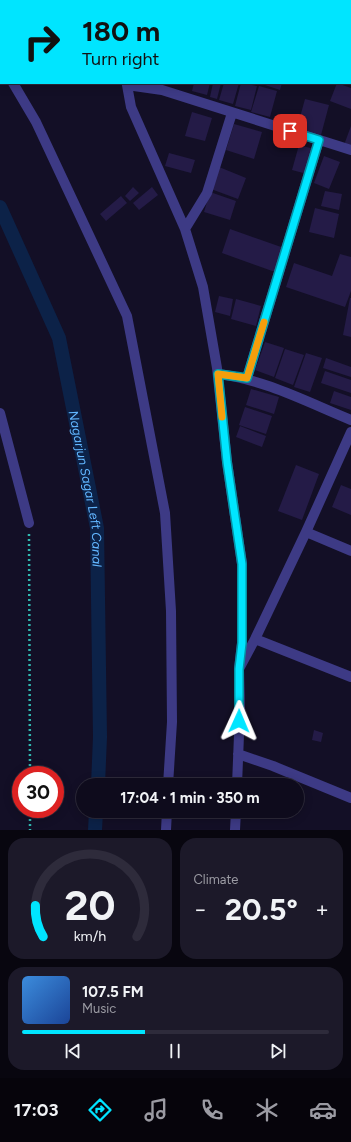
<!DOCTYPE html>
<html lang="en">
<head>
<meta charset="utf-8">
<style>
	:root { --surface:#0e0b1c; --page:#1c1929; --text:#f1f3f6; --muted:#9b9ba3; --line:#2e2b3b; --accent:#00e5ff }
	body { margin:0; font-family:Figtree,sans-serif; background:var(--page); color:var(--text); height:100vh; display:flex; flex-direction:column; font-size:15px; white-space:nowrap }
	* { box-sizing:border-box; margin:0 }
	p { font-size:13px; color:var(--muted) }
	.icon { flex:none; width:22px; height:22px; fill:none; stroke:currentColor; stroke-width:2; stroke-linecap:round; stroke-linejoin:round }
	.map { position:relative; height:830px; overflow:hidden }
	.drawer { display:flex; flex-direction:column; gap:8px; padding:8px; background:#08060f; flex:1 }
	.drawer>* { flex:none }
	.top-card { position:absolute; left:0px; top:0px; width:351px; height:84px; box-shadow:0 2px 10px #0003,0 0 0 1px var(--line); background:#00e5ff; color:#111; overflow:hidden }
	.speed { position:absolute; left:12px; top:766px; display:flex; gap:8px; font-size:20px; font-weight:700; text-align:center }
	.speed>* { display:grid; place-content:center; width:52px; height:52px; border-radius:50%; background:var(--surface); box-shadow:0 2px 10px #0003,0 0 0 1px var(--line); line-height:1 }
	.speed .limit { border:6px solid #d22; background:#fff; color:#111 }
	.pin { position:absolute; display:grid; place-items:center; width:34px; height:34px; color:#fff; margin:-17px; border-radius:8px; box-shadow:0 2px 6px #0006 }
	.me { position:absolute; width:44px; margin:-22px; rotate:1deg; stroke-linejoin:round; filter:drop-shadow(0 0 3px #0008) }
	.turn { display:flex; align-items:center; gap:14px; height:84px; padding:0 16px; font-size:18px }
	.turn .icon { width:52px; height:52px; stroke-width:2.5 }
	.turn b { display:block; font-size:28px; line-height:34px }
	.big { font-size:30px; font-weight:700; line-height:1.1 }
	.drawer .widget { flex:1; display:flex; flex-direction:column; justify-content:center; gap:6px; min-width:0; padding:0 14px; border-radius:16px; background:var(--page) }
	.drawer .dial { align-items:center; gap:0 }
	.dial svg { height:104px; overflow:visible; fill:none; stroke:var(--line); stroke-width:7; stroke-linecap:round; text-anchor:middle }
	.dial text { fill:var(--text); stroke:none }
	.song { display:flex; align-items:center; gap:12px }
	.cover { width:48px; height:48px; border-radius:6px; background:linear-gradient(135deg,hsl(210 70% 55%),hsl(220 70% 35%)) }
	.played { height:4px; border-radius:2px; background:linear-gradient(90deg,var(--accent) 40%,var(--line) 40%) }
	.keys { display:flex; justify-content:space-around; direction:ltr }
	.heat { display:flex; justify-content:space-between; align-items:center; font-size:22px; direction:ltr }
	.drawer .tiles { flex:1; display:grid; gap:8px; grid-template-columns:1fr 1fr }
	.widget:last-child { grid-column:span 2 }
	.trip { position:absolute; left:76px; top:778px; width:228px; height:40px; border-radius:20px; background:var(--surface); box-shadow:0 2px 10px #0003,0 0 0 1px var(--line); font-weight:700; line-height:40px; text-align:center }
	.tabs { display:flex; height:64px; justify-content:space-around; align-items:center; background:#06040b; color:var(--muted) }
	.tabs .icon { width:28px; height:28px }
	.tabs .current { color:var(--accent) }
	.tabs b { font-size:18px; color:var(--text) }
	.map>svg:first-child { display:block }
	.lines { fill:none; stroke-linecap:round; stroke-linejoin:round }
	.canal { stroke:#0c2248; stroke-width:14 }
	.building { fill:#241b47 }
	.path { stroke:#2fb8b0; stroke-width:2.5; stroke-dasharray:2 3; stroke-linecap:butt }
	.minor { stroke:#3d3a85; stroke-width:10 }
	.route-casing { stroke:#0095a6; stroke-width:10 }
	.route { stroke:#00e5ff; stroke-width:7 }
	.slow { stroke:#f59e0b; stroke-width:7 }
	.labels { text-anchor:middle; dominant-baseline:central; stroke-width:4; stroke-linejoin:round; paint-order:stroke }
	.water-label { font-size:13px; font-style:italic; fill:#62b6ff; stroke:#130f26 }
</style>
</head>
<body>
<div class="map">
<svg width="351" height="830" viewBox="0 0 351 830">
	<rect width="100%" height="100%" fill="#130f26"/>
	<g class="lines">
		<g class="canal">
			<path id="s1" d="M0 207 59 338 97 528 100 737 98 785"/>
			<path d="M95 830 96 811"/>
		</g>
	</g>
	<path class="building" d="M194 83H210L207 95 192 91Z
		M213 83H221L217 99 210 97Z
		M224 83H239L233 104 219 100Z
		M241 83 257 86 251 110 235 106Z
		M259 83H282L280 90Z
		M337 83 351 88V109L330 101Z
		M259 86 277 91 270 117 251 112Z
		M305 99 329 105 321 135 297 128Z
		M192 112 212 118 205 141 185 136Z
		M234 124 262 132 254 159 226 150Z
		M351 126V147L344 145Z
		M299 145 314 149 307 174 292 170Z
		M169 153 195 160 191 173 165 166Z
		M324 156 340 162 329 189 314 183Z
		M219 167 246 178 238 199 211 189Z
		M133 187 139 193 130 201 125 196Z
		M152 187 158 195 139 210 133 203Z
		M325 191 342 194 339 210 321 206Z
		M210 192 236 201 230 220 204 212Z
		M121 196 127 203 106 221 100 214Z
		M315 208 339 214 334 238 309 232Z
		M230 229 284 248 275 272 222 253Z
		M340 254 351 257V291L345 307 286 287 294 263 332 276Z
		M219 296 233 299 230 316 215 312Z
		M350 298H351V337L343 335Z
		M236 299 261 306 256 326 231 319Z
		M265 342 284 348 274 377 255 370Z
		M285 349 304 355 293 385 275 378Z
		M306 353 322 358 310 392 294 387Z
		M326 358 351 367V377L323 368Z
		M325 371 351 380V393L321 383Z
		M251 389 279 397 274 414 246 405Z
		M334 391 351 397V410L330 403Z
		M245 407 272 416 266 434 239 425Z
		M240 426 266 436 262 447 236 437Z
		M296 465 319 474 302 520 278 511Z
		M341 485 351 489V515L332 507Z
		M314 730 323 733 321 742 312 740Z"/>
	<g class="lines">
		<path class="path" d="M29 534 30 775
			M30 809V830"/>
		<path class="minor" d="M63 0 64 1
			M261 0 263 1
			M161 1 162 0
			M350 36 351 37
			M0 60 1 61
			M350 73 351 74
			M13 83 36 122 127 316 165 513 171 611 172 722 168 785
			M185 229 207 193 232 113
			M218 374C264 379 309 403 351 420
			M247 378 319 140
			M0 413 29 523
			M306 532 351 551
			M255 639 351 677
			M239 669 242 643V564L227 462 217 368 203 287 185 229 131 107 127 85 162 90 351 150
			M238 754 273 766 351 798
			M237 785 240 710 239 669 255 639 306 532 351 432
			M166 830 167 811
			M235 830 236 811"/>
	</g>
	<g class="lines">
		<defs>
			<path id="route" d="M239 721V669L242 643V564L227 462 218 374 247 378 319 140 290 131"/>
		</defs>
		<use href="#route" class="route-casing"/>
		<use href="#route" class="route"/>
		<path class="slow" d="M222 417 218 374 247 378 264 322"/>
	</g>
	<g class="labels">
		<g class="water-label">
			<text stroke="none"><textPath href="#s1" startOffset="297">Nagarjun Sagar Left Canal</textPath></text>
		</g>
	</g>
</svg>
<div class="speed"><div class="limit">30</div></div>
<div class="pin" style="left:290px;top:131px;background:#d93025"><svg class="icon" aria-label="arrive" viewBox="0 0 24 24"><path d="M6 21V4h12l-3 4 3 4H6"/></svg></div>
<svg class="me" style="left:239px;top:721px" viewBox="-20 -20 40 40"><path d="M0-17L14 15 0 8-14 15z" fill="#00e5ff" stroke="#fff" stroke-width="4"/></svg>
<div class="trip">17:04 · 1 min · 350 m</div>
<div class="top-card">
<div class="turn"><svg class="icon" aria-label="right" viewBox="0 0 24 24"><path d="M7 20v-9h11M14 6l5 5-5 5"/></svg><div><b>180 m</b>Turn right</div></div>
</div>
</div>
<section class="drawer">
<div class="tiles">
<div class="widget dial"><svg viewBox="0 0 100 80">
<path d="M14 69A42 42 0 1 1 86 69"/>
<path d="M14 69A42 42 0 0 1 8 45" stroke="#00e5ff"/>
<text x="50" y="56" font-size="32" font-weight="700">20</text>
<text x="50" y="72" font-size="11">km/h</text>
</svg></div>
<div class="widget"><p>Climate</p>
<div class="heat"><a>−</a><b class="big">20.5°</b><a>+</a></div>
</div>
<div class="widget">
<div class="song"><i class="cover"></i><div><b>107.5 FM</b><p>Music</p></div></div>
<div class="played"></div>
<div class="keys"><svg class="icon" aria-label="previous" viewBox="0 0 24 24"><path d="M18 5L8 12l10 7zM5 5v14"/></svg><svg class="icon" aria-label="pause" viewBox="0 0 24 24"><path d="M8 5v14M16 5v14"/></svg><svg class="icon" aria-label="next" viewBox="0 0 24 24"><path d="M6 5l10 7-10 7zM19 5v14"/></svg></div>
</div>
</div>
</section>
<nav class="tabs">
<b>17:03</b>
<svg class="icon current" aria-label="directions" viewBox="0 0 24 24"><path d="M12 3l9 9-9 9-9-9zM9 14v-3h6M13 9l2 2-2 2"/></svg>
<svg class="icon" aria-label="music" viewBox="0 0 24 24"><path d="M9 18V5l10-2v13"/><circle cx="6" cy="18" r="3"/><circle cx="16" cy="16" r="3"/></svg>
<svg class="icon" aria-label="phone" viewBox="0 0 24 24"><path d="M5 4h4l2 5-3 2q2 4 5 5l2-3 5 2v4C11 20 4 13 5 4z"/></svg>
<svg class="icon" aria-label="climate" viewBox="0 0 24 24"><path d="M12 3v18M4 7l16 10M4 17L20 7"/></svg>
<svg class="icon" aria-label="car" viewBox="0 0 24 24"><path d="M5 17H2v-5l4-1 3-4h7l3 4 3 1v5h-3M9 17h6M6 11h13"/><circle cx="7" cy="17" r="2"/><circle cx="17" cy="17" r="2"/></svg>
</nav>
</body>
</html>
